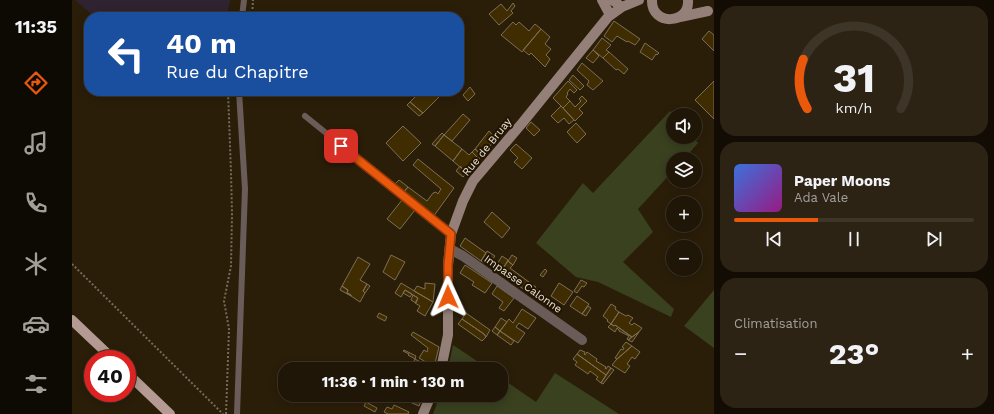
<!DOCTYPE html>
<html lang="fr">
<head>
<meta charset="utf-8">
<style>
	:root { --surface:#201607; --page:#2d2315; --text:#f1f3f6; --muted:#a29f9b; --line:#3d3528; --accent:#ea580c }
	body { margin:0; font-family:"Work Sans",sans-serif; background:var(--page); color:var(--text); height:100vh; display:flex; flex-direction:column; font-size:15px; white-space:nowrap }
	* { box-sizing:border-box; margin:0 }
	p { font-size:13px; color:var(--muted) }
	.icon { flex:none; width:22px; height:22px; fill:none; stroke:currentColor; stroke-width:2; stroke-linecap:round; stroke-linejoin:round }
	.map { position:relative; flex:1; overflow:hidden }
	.side { display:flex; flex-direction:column; gap:6px; padding:6px; background:#120c04; width:280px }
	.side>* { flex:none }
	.guide { position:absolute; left:12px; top:12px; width:380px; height:84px; border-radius:16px; box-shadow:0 2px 10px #0003,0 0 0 1px var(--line); background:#1a4fa0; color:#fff; overflow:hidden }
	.tools { position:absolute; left:594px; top:108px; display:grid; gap:8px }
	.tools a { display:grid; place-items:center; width:36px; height:36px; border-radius:50%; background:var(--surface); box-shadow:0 2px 10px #0003,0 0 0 1px var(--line); font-size:20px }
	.speed { position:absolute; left:12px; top:350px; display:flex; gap:8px; font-size:20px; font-weight:700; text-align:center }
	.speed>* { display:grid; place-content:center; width:52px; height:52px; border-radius:50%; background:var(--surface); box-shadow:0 2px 10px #0003,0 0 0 1px var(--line); line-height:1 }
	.speed .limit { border:6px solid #d22; background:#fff; color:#111 }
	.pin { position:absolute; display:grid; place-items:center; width:34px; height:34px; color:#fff; margin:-17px; border-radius:8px; box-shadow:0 2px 6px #0006 }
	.me { position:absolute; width:44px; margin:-22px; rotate:359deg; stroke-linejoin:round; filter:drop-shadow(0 0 3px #0008) }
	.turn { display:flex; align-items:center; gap:14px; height:84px; padding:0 16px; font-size:18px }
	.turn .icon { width:52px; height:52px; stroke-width:2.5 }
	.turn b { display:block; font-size:28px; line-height:34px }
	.big { font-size:30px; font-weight:700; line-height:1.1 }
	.side .widget { flex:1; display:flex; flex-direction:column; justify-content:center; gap:6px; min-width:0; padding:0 14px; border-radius:16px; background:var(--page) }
	.side .dial { align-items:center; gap:0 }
	.dial svg { height:104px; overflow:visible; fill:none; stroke:var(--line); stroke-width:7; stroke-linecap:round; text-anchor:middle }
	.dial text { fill:var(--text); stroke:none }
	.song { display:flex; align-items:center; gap:12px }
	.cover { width:48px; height:48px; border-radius:6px; background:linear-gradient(135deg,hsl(220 70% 55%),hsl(310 70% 35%)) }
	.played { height:4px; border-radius:2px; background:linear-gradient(90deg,var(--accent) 35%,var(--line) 35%) }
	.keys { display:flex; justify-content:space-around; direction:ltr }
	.heat { display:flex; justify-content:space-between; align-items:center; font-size:22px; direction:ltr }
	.trip { position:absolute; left:206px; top:362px; width:230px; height:40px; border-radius:16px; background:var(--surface); box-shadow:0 2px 10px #0003,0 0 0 1px var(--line); font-weight:700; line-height:40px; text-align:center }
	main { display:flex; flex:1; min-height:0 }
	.tabs { display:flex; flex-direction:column; width:72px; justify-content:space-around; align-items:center; background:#0d0903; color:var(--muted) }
	.tabs .icon { width:28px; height:28px }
	.tabs .active { color:var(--accent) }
	.tabs b { font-size:18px; color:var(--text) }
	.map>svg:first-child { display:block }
	.industrial { fill:#2f2331 }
	.green { fill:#39411f }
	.building { fill:#402c01; stroke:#7d6f57 }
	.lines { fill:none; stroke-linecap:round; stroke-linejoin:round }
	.path { stroke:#766c5a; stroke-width:2; stroke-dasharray:2 2; stroke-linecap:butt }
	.lane { stroke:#6a5d59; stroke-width:6 }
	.street { stroke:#6a5d59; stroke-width:10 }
	.secondary { stroke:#948079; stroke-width:10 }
	.primary { stroke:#b49a92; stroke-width:10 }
	.route-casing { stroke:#983908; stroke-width:10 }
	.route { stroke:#ea580c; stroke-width:7 }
	.labels { text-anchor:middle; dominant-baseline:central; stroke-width:4; stroke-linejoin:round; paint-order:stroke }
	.street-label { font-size:11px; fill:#e7dfd2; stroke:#211502 }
</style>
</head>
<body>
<main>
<nav class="tabs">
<b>11:35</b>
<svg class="icon active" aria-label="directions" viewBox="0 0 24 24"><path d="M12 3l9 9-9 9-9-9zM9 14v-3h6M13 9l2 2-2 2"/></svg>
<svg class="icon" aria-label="music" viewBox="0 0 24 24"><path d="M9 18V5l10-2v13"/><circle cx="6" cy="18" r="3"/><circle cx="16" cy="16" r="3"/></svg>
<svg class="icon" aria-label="phone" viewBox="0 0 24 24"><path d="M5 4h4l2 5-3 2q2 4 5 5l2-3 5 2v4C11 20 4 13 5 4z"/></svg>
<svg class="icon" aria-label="climate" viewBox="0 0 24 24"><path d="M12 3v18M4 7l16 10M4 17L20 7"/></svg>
<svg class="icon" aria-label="car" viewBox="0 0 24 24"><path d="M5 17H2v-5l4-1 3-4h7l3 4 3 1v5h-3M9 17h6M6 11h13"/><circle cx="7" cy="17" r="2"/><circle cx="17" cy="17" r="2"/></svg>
<svg class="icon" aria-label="filters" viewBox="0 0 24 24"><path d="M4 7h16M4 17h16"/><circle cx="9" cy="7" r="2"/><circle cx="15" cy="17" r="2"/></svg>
</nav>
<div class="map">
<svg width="642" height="414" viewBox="0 0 642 414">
	<rect width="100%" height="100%" fill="#2a1e09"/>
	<path class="industrial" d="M3 0H158L155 17H23Z"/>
	<path class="green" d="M598 111 602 115 601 137H621L626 143 612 159H601V171L566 209 581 232 551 262 602 309 599 317 526 282 504 277 464 243 511 183 521 193Z
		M642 290V348L612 326Z
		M381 345 417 369H376Z
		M483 373 547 414H361L368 395H429V378L464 402Z"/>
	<path class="building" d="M441 3 443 6 439 11 441 13 427 25 417 14 429 4 435 11Z
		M542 21 568 39 563 45 556 41 555 42 545 36 540 42 532 36Z
		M441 22 444 25 447 22 457 31 463 24 469 29 450 52 429 35Z
		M469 29 478 37 473 44 479 49 474 55 478 59 473 67 459 53 457 55 451 50Z
		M637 31 642 35V51L630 39Z
		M530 38 539 45 534 50 537 52 531 58 521 50Z
		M573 43 587 53 585 55 584 54 580 60 568 52Z
		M521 50 527 56 521 63 514 58Z
		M537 52 556 69 552 74 546 69 544 70 531 58Z
		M510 63 531 81 521 90 515 85 517 81 505 70Z
		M501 75 512 86 508 90 497 80Z
		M496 81 505 90 502 93 498 89 495 93 496 94 494 97 498 101 491 108 481 98Z
		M642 81V119L623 100Z
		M398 87 403 94 396 101 391 95Z
		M349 91H373L351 113 338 102Z
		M510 96 515 101 507 109 511 113 503 121 491 108 498 101 503 107 509 101 507 99Z
		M338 102 351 113 347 116 335 105Z
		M489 106 502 120 497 124 492 118 486 123 479 116Z
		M391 114 398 120 380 141 372 135Z
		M459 122 468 130 462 136 454 128Z
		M504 123 514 134 505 143 495 132Z
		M331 126 349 143 331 161 314 143Z
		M417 131 424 139 410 155 403 149Z
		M370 133 372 135 363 146 360 144Z
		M372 135 390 149 381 161 363 146Z
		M444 144 460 158 450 169 442 162 446 158 438 150Z
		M390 149 397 155 400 152 407 159 395 173 381 161Z
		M403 149 410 155 407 159 400 152Z
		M346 159 382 188 361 217 331 193 336 187 355 201 361 193 364 192 366 194 369 189 341 165Z
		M388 166 395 173 391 177 384 171Z
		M327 180 336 187 331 193 322 185Z
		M330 200 343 210 328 229 315 219Z
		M420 212 438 228 430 238 412 222Z
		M393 238 414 253 409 261 388 246Z
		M415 251 423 256 416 265 409 261Z
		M319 255 333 262 323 280 311 272Z
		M440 255 445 258 441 265 436 261Z
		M430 256 436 260 428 273 422 269Z
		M286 257 298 264 288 280 295 284 291 291 293 293 288 302 279 296V295L275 293 276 290 270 286Z
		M436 261 441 265 438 268 461 285 456 292 428 273Z
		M419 262 424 265 422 269 416 265Z
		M393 265 420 283 413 293 400 285 402 282 388 273Z
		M473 269 475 271 471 277 468 275Z
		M509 280 515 283 512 287 510 286 505 293 502 291Z
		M329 283 361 302 353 316 345 311 348 306 343 303 346 298 333 290 329 297 323 293Z
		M353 283 363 284 361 302 342 291 345 286 353 289Z
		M487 283 501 292 492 305 479 296Z
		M295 284 298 286 293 293 291 291Z
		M461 285 464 287 463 288 475 297 472 303 456 292Z
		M270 286 276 290 275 293 279 295V296L268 290Z
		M425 286 442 298 432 311 427 308 431 302 420 294Z
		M333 290 340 294 338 297 331 293Z
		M341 295 346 298 344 303 339 300Z
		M505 296 517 304 510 314 498 306Z
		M539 304 544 307 543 309 547 312 539 324 535 321 536 320 531 316Z
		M516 306 519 308 514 316 510 314Z
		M450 309 464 318 456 329 447 323 444 327 453 333 446 343 428 331 437 319 441 323Z
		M547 312 554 316 556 315 561 318 557 323 560 325 562 323 570 328 567 332 560 337 543 325 542 326 539 324Z
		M307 313 315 317 313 321 305 317Z
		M394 313 418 330 414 337 412 334 390 319Z
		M429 318 435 322 428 331 423 327Z
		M390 319 412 334 414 337 410 341 386 324Z
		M539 324 542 326 543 325 560 337 556 340 555 339 557 336 547 331V330L545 328 543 332 536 327Z
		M423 327 428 331 425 335 420 331Z
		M428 331 442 341 439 345 425 335Z
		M341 332 367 347 362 367 347 358 352 350 355 352 356 348 339 335Z
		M567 332 560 342 556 340 560 337Z
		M554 342 560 346 545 359 543 358 549 349 551 350 552 348 550 347Z
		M560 346 568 352 563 359 560 357 555 364 558 366 553 373 540 365 544 360Z
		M332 350 344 356 343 359 336 355 337 354 331 351Z
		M508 350 513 352 512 354 513 355 515 352 525 359 524 361 534 367 533 368 534 369 536 366 539 368 534 375 505 354Z
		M505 354 534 375 529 383 524 379 526 377 518 371 516 374 503 365 505 362 501 359Z
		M343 359 361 369H348L344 367 343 369H341L339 367Z
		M539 368 542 370 531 384 529 383Z
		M304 395H314L316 396 314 401Z
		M341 395H351L347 406 338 402Z
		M294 402 305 408 303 412 292 406Z
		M322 405 337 412 336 414H316L312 412 315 407 320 409Z"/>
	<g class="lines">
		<path class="path" d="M180 17 181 0
			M0 264 151 414
			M154 414 157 329 152 301 159 266 160 214 159 172 156 91"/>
		<path class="lane" d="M170 17 172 0
			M233 116 379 234
			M165 414 173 189 167 91"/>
		<path class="street" d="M378 249 391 256 510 340"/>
		<path class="secondary" d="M530 0 538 15
			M540 0 550 7
			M580 0C579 26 618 25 616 0
			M608 17 636 11
			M369 369 376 335V265L379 234 391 201 401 181 451 122 536 17 550 7 567 0
			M351 414 359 395"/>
		<path class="primary" d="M0 320 41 359
			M55 373 98 414"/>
	</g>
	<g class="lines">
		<defs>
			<path id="route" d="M269 146 379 234 376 265V297"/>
		</defs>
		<use href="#route" class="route-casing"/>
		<use href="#route" class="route"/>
	</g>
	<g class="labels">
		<g class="street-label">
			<text transform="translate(415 147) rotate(-51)">Rue de Bruay</text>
			<text transform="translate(451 284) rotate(35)">Impasse Calonne</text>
		</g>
	</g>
</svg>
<div class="tools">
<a><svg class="icon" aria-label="sound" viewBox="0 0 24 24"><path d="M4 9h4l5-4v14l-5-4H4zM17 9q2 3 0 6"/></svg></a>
<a><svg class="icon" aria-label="layers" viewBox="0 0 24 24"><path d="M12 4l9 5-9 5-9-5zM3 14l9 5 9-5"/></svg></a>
<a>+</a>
<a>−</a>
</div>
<div class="speed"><div class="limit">40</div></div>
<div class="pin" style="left:269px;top:146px;background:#d93025"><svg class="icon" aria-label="arrive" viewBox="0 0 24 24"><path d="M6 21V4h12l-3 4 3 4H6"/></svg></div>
<svg class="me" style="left:376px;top:297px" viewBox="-20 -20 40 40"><path d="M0-17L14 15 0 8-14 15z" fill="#ea580c" stroke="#fff" stroke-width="4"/></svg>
<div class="trip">11:36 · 1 min · 130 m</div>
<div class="guide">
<div class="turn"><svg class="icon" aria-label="left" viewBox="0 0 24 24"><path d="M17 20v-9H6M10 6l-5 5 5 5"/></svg><div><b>40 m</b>Rue du Chapitre</div></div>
</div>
</div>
<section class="side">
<div class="widget dial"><svg viewBox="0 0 100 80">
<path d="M14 69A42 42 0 1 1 86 69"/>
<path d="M14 69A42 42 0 0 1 11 31" stroke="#ea580c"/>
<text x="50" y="56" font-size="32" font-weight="700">31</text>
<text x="50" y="72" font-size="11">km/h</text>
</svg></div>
<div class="widget">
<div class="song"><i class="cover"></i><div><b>Paper Moons</b><p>Ada Vale</p></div></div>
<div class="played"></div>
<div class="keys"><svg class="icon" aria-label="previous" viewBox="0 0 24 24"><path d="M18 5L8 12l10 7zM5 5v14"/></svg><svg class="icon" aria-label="pause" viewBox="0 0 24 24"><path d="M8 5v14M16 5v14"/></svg><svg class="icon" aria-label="next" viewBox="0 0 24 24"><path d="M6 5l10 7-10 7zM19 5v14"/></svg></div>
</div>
<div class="widget"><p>Climatisation</p>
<div class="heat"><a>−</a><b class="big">23°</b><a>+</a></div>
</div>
</section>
</main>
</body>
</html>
